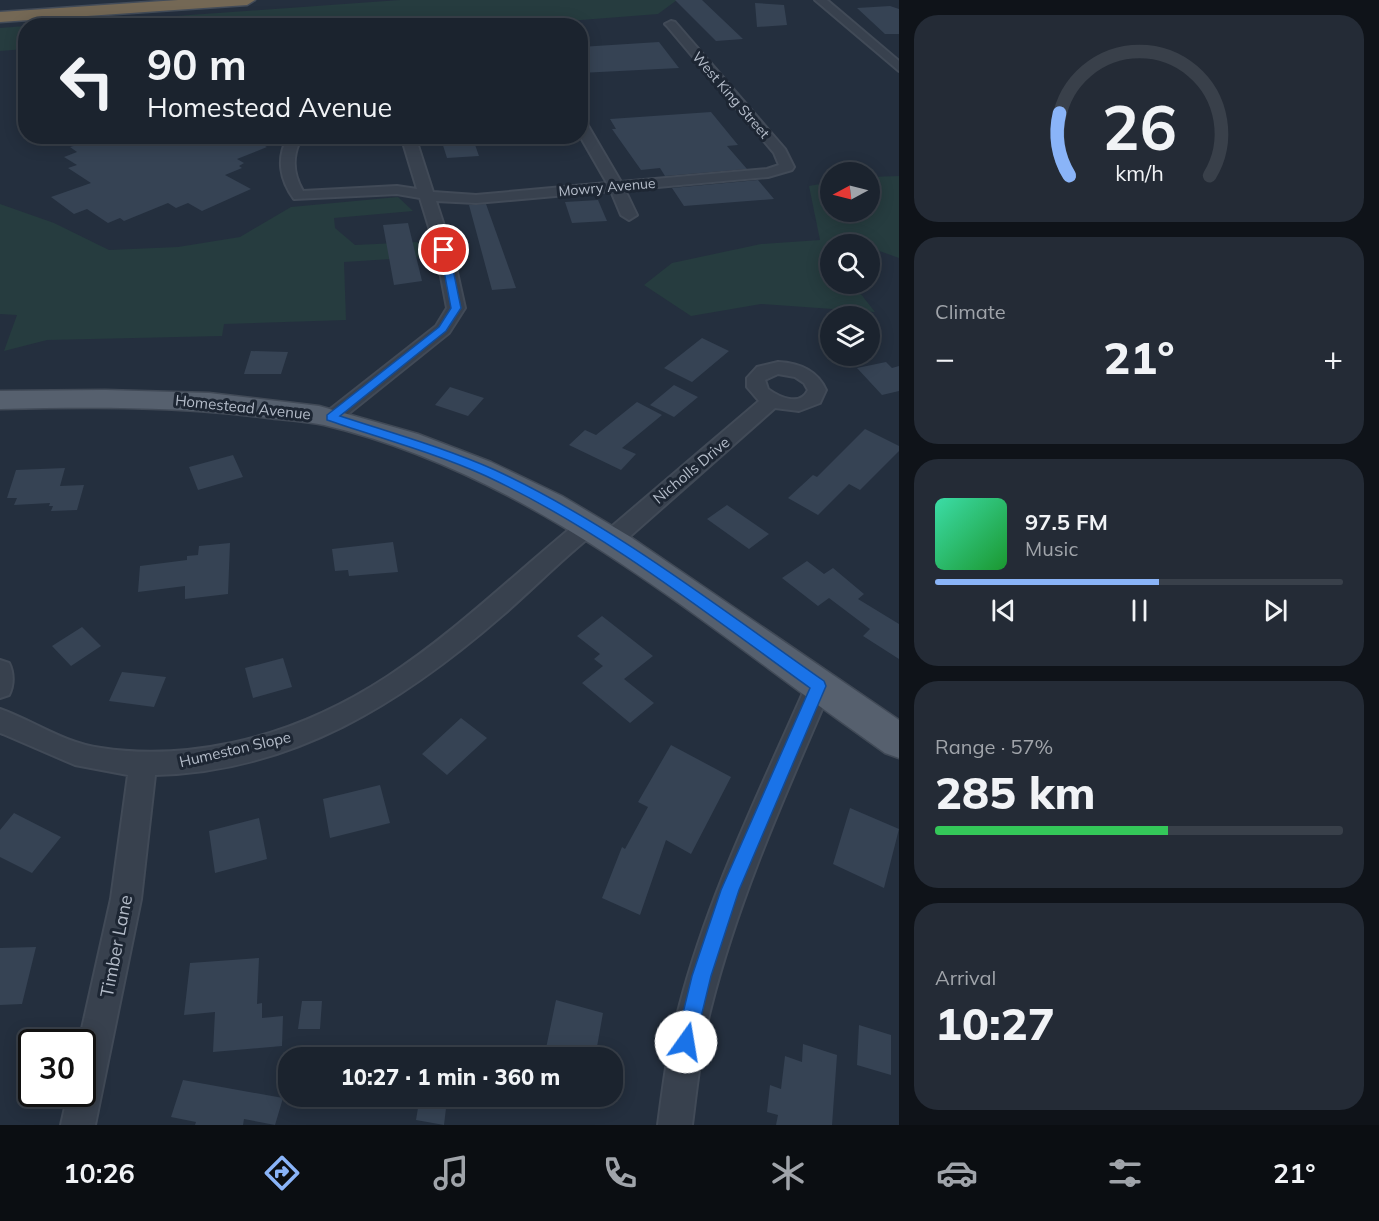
<!DOCTYPE html>
<html lang="en">
<head>
<meta charset="utf-8">
<style>
	:root { --surface:#1b232e; --page:#242b36; --text:#f1f3f6; --muted:#a0a4aa; --line:#39404a; --accent:#8ab4f8 }
	body { margin:0; font-family:Mulish,sans-serif; background:var(--page); color:var(--text); height:100vh; display:flex; flex-direction:column; font-size:22px; white-space:nowrap }
	* { box-sizing:border-box; margin:0 }
	p { font-size:20px; color:var(--muted) }
	.icon { flex:none; width:33px; height:33px; fill:none; stroke:currentColor; stroke-width:2; stroke-linecap:round; stroke-linejoin:round }
	.map { position:relative; flex:1; overflow:hidden }
	.sheet { display:flex; flex-direction:column; gap:15px; padding:15px; background:#0f1319; width:480px }
	.sheet>* { flex:none }
	.guide { position:absolute; left:18px; top:18px; width:570px; height:126px; border-radius:24px; box-shadow:0 3px 15px #0003,0 0 0 2px var(--line); background:#1b232e; color:var(--text); overflow:hidden }
	.needle { width:39px; rotate:263deg }
	.fabs { position:absolute; left:820px; top:162px; display:grid; gap:12px }
	.fabs a { display:grid; place-items:center; width:60px; height:60px; border-radius:50%; background:var(--surface); box-shadow:0 3px 15px #0003,0 0 0 2px var(--line); font-size:30px }
	.speed { position:absolute; left:18px; top:1029px; display:flex; gap:12px; font-size:30px; font-weight:700; text-align:center }
	.speed>* { display:grid; place-content:center; width:78px; height:78px; border-radius:50%; background:var(--surface); box-shadow:0 3px 15px #0003,0 0 0 2px var(--line); line-height:1 }
	.speed .limit { border:3px solid #111; border-radius:9px; background:#fff; color:#111 }
	.pin { position:absolute; display:grid; place-items:center; width:51px; height:51px; color:#fff; margin:-26px; border:3px solid #fff; border-radius:50%; box-shadow:0 2px 6px #0007 }
	.me { position:absolute; width:66px; margin:-33px; rotate:13deg; stroke-linejoin:round; filter:drop-shadow(0 0 4px #0008) }
	.turn { display:flex; align-items:center; gap:21px; height:126px; padding:0 30px; font-size:27px }
	.turn .icon { width:78px; height:78px; stroke-width:2.5 }
	.turn b { display:block; font-size:42px; line-height:51px }
	.big { font-size:45px; font-weight:800; line-height:1.1 }
	.sheet .card { flex:1; display:flex; flex-direction:column; justify-content:center; gap:9px; min-width:0; padding:0 21px; border-radius:24px; background:var(--page) }
	.sheet .dial { align-items:center; gap:0 }
	.dial svg { height:156px; overflow:visible; fill:none; stroke:var(--line); stroke-width:7; stroke-linecap:round; text-anchor:middle }
	.dial text { fill:var(--text); stroke:none }
	.song { display:flex; align-items:center; gap:18px }
	.cover { width:72px; height:72px; border-radius:9px; background:linear-gradient(135deg,hsl(160 70% 55%),hsl(130 70% 35%)) }
	.played { height:6px; border-radius:3px; background:linear-gradient(90deg,var(--accent) 55%,var(--line) 55%) }
	.keys { display:flex; justify-content:space-around; direction:ltr }
	.heat { display:flex; justify-content:space-between; align-items:center; font-size:33px; direction:ltr }
	.charge { height:9px; border-radius:4px; background:linear-gradient(90deg,#34c759 57%,var(--line) 0) }
	.trip { position:absolute; left:278px; top:1047px; width:345px; height:60px; border-radius:24px; background:var(--surface); box-shadow:0 3px 15px #0003,0 0 0 2px var(--line); font-weight:800; line-height:60px; text-align:center }
	.dock { display:flex; height:96px; justify-content:space-around; align-items:center; background:#0b0e12; color:var(--muted) }
	.dock .icon { width:42px; height:42px }
	.dock .active { color:var(--accent) }
	.dock b { font-size:27px; color:var(--text) }
	main { display:flex; flex:1; min-height:0 }
	.map>svg:first-child { display:block }
	.green { fill:#263c3f }
	.building { fill:#364354 }
	.lines { fill:none; stroke-linecap:round; stroke-linejoin:round }
	.minor-casing { stroke:#414a57; stroke-width:4 }
	.primary-casing { stroke:#414a57; stroke-width:3 }
	.motorway-casing { stroke:#434c59; stroke-width:3 }
	.minor { fill:#38414e; fill-rule:evenodd }
	.primary { fill:#56606e; fill-rule:evenodd }
	.motorway { fill:#746855; fill-rule:evenodd }
	.route { fill:#1a73e8; stroke:#114b97; stroke-width:1.5 }
	.labels { text-anchor:middle; dominant-baseline:central; stroke-width:6; stroke-linejoin:round; paint-order:stroke }
	.far-street-label { font-size:14px; fill:#b4bcc9; stroke:#1d2633 }
	.street-label { font-size:15px; fill:#b4bcc9; stroke:#1d2633 }
	.near-street-label { font-size:18px; fill:#b4bcc9; stroke:#1d2633 }
</style>
</head>
<body>
<main>
<div class="map">
<svg width="899" height="1125" viewBox="0 0 899 1125">
	<rect width="100%" height="100%" fill="#242f3e"/>
	<path class="green" d="M400 0H677L658 14 568 21 559 26H403L393 22H341L335 26H37Z
		M25 26V49L0 51V28Z
		M899 176V258L874 249 870 253V244H831V284H853L875 312 761 304 691 316 644 285 672 263 761 244 820 240 809 186 831 182V212H870V177Z
		M398 197 413 211 334 218 335 228 355 245 418 242 423 257 344 262 346 320 224 324 222 336 47 340 4 351 17 315 0 314V204L54 223 109 250 178 247 240 237 291 207Z"/>
	<path class="building" d="M675 0H702L743 39 716 41Z
		M755 3 784 5 787 25 757 27Z
		M890 6 899 9V34H885L857 8Z
		M659 42 679 68 580 73V47Z
		M711 112 738 145 727 146 747 169 665 176 660 168 641 170 612 129H616L610 119Z
		M107 136H183L194 142 208 136H246L267 147 237 159 244 163 239 166 242 168 225 175 251 189 202 211 188 203 176 208 168 203 124 221 120 218 108 223 87 209 74 214 51 197 91 183 68 168 77 165 64 157 77 152 70 147Z
		M440 136H472L479 156 447 158Z
		M758 180 774 199 684 206 672 188Z
		M598 200 607 221 572 223 565 202Z
		M486 204 516 288 492 290 469 205Z
		M408 223 422 281 394 285 383 225Z
		M702 338 729 351 692 382 664 368Z
		M251 351 288 352 281 374H244Z
		M886 362 892 368 899 366V391L882 395 857 368Z
		M674 385 698 397 674 417 650 405Z
		M450 387 484 398 468 416 435 405Z
		M637 402 662 415 622 448 636 454 621 470 569 445 585 430 596 435Z
		M865 429 899 446V451L860 490 849 484 818 515 788 498 813 475 817 477Z
		M233 455 243 477 198 490 189 467Z
		M65 468 60 486 84 485 77 510 51 511 53 506H49L50 503 14 505 17 498H7L16 470Z
		M727 505 769 534 749 549 707 519Z
		M393 542 398 572 349 576 348 570 335 571 332 549Z
		M230 543 228 594 185 599V586L138 592 140 566 187 560V556L198 555 199 546Z
		M807 561 824 574 833 568 864 594 858 599 899 624V659L863 636 870 629 829 598 818 606 782 578Z
		M602 616 653 656 624 679 654 703 630 723 582 683 603 666 594 659 600 654 577 636Z
		M82 627 101 646 71 666 52 646Z
		M283 658 292 687 253 698 245 668Z
		M122 672 166 677 154 707 109 701Z
		M461 718 487 738 447 775 422 754Z
		M671 745 731 777 691 854 666 840 640 915 602 898 622 847 625 849 648 807 638 802Z
		M380 785 390 823 330 838 323 799Z
		M850 808 899 829 884 888 833 864Z
		M14 813 61 837 32 873 0 857V830Z
		M259 818 267 859 215 873 209 831Z
		M36 947 22 1004 0 1005V948Z
		M259 958 257 1004 262 1003V1018L283 1016 282 1046 213 1052 215 1012 184 1015 190 963Z
		M556 1000 603 1013 595 1058H544Z
		M302 1001H322L320 1029H298Z
		M859 1025 891 1035V1075L857 1065Z
		M803 1044 837 1055 832 1125H776L778 1115 767 1112 770 1085 781 1089 785 1056 802 1062Z
		M183 1080 283 1098 275 1125 244 1119 243 1125H195L196 1122 171 1117Z
		M420 1096 447 1100 444 1125 416 1120Z"/>
	<g class="lines">
		<defs>
			<path id="minor" d="M815 0H827L899 61V71Z
				M671 21 675 22 785 149 794 167 792 170 768 177 625 190 637 215 629 220 621 215 611 191 476 203 436 201 452 250 465 308 449 333 338 422H324L321 418 324 414 436 326 447 308 436 250 420 198 397 194 294 199C280 180 276 158 288 137L314 136 299 143C292 159 294 176 303 191L397 186 417 189 401 136H415L433 192 476 195 607 183 580 136V120L587 124 621 182 767 169 779 165 774 153 667 26 665 24Z
				M778 362C799 363 817 370 826 390L820 403 799 411 775 408 619 546 611 548 603 546 600 540 603 534 759 401 747 387V378L757 367ZM778 374 795 377 804 383 808 390C800 407 779 397 768 389L765 380Z
				M588 518 596 520 599 526 596 532C564 557 535 587 504 614 403 702 293 772 155 775L141 899 95 1125H61L68 1094H82V1042H79L111 899 128 775 75 765 3 734 0 733V709C34 721 64 743 101 748 145 755 189 752 232 743 378 711 462 618 572 527Z
				M0 660 9 663C14 673 14 685 9 695L0 698Z
				M819 676 828 679 832 686C787 791 739 896 711 1007 701 1046 697 1086 692 1125H658C663 1086 668 1047 679 1008 708 896 760 791 806 686L810 679Z"/>
			<path id="primary" d="M105 390 209 393 319 406 418 434 491 462 562 496 629 536 899 720V758L885 753 850 728C685 610 526 473 324 425 305 421 286 420 268 418 179 406 90 407 0 409V391Z"/>
			<path id="motorway" d="M178 0H255L247 5 0 22V12Z"/>
		</defs>
		<use href="#minor" class="minor-casing"/>
		<use href="#primary" class="primary-casing"/>
		<use href="#motorway" class="motorway-casing"/>
		<use href="#minor" class="minor"/>
		<use href="#primary" class="primary"/>
		<use href="#motorway" class="motorway"/>
	</g>
	<path class="route" d="M444 247 449 250 461 308 446 331 340 416C392 433 445 448 495 470 613 525 718 607 824 681L826 686 739 890 711 976 695 1042 692 1049 686 1052 679 1049 676 1042 692 976 721 890 810 688C706 613 603 531 486 476 435 453 380 438 327 420V415L439 327 451 308 440 250Z"/>
	<g class="labels">
		<g class="far-street-label">
			<text transform="translate(731 95) rotate(49)">West King Street</text>
			<text transform="translate(607 187) rotate(-5)">Mowry Avenue</text>
		</g>
		<g class="street-label">
			<text transform="translate(243 407) rotate(6)">Homestead Avenue</text>
			<text transform="translate(691 470) rotate(-40)">Nicholls Drive</text>
			<text transform="translate(235 749) rotate(-13)">Humeston Slope</text>
		</g>
		<g class="near-street-label">
			<text transform="translate(116 946) rotate(-79)">Timber Lane</text>
		</g>
	</g>
</svg>
<div class="fabs">
<a><svg class="needle" viewBox="-14 -14 28 28"><path d="M0-13l5 13h-10z" fill="#e53935"/><path d="M0 13l5-13h-10z" fill="#a0a4aa"/></svg></a>
<a><svg class="icon" aria-label="search" viewBox="0 0 24 24"><circle cx="10" cy="10" r="6"/><path d="M15 15l6 6"/></svg></a>
<a><svg class="icon" aria-label="layers" viewBox="0 0 24 24"><path d="M12 4l9 5-9 5-9-5zM3 14l9 5 9-5"/></svg></a>
</div>
<div class="speed"><div class="limit">30</div></div>
<div class="pin" style="left:444px;top:250px;background:#d93025"><svg class="icon" aria-label="arrive" viewBox="0 0 24 24"><path d="M6 21V4h12l-3 4 3 4H6"/></svg></div>
<svg class="me" style="left:686px;top:1042px" viewBox="-20 -20 40 40"><circle r="19" fill="#fff"/><path d="M0-13L10 11 0 6-10 11z" fill="#1a73e8"/></svg>
<div class="trip">10:27 · 1 min · 360 m</div>
<div class="guide">
<div class="turn"><svg class="icon" aria-label="left" viewBox="0 0 24 24"><path d="M17 20v-9H6M10 6l-5 5 5 5"/></svg><div><b>90 m</b>Homestead Avenue</div></div>
</div>
</div>
<section class="sheet">
<div class="card dial"><svg viewBox="0 0 100 80">
<path d="M14 69A42 42 0 1 1 86 69"/>
<path d="M14 69A42 42 0 0 1 9 37" stroke="#8ab4f8"/>
<text x="50" y="56" font-size="32" font-weight="700">26</text>
<text x="50" y="72" font-size="11">km/h</text>
</svg></div>
<div class="card"><p>Climate</p>
<div class="heat"><a>−</a><b class="big">21°</b><a>+</a></div>
</div>
<div class="card">
<div class="song"><i class="cover"></i><div><b>97.5 FM</b><p>Music</p></div></div>
<div class="played"></div>
<div class="keys"><svg class="icon" aria-label="previous" viewBox="0 0 24 24"><path d="M18 5L8 12l10 7zM5 5v14"/></svg><svg class="icon" aria-label="pause" viewBox="0 0 24 24"><path d="M8 5v14M16 5v14"/></svg><svg class="icon" aria-label="next" viewBox="0 0 24 24"><path d="M6 5l10 7-10 7zM19 5v14"/></svg></div>
</div>
<div class="card"><p>Range · 57%</p><b class="big">285 km</b><div class="charge"></div></div>
<div class="card"><p>Arrival</p><b class="big">10:27</b></div>
</section>
</main>
<nav class="dock">
<b>10:26</b>
<svg class="icon active" aria-label="directions" viewBox="0 0 24 24"><path d="M12 3l9 9-9 9-9-9zM9 14v-3h6M13 9l2 2-2 2"/></svg>
<svg class="icon" aria-label="music" viewBox="0 0 24 24"><path d="M9 18V5l10-2v13"/><circle cx="6" cy="18" r="3"/><circle cx="16" cy="16" r="3"/></svg>
<svg class="icon" aria-label="phone" viewBox="0 0 24 24"><path d="M5 4h4l2 5-3 2q2 4 5 5l2-3 5 2v4C11 20 4 13 5 4z"/></svg>
<svg class="icon" aria-label="climate" viewBox="0 0 24 24"><path d="M12 3v18M4 7l16 10M4 17L20 7"/></svg>
<svg class="icon" aria-label="car" viewBox="0 0 24 24"><path d="M5 17H2v-5l4-1 3-4h7l3 4 3 1v5h-3M9 17h6M6 11h13"/><circle cx="7" cy="17" r="2"/><circle cx="17" cy="17" r="2"/></svg>
<svg class="icon" aria-label="filters" viewBox="0 0 24 24"><path d="M4 7h16M4 17h16"/><circle cx="9" cy="7" r="2"/><circle cx="15" cy="17" r="2"/></svg>
<b>21°</b>
</nav>
</body>
</html>
